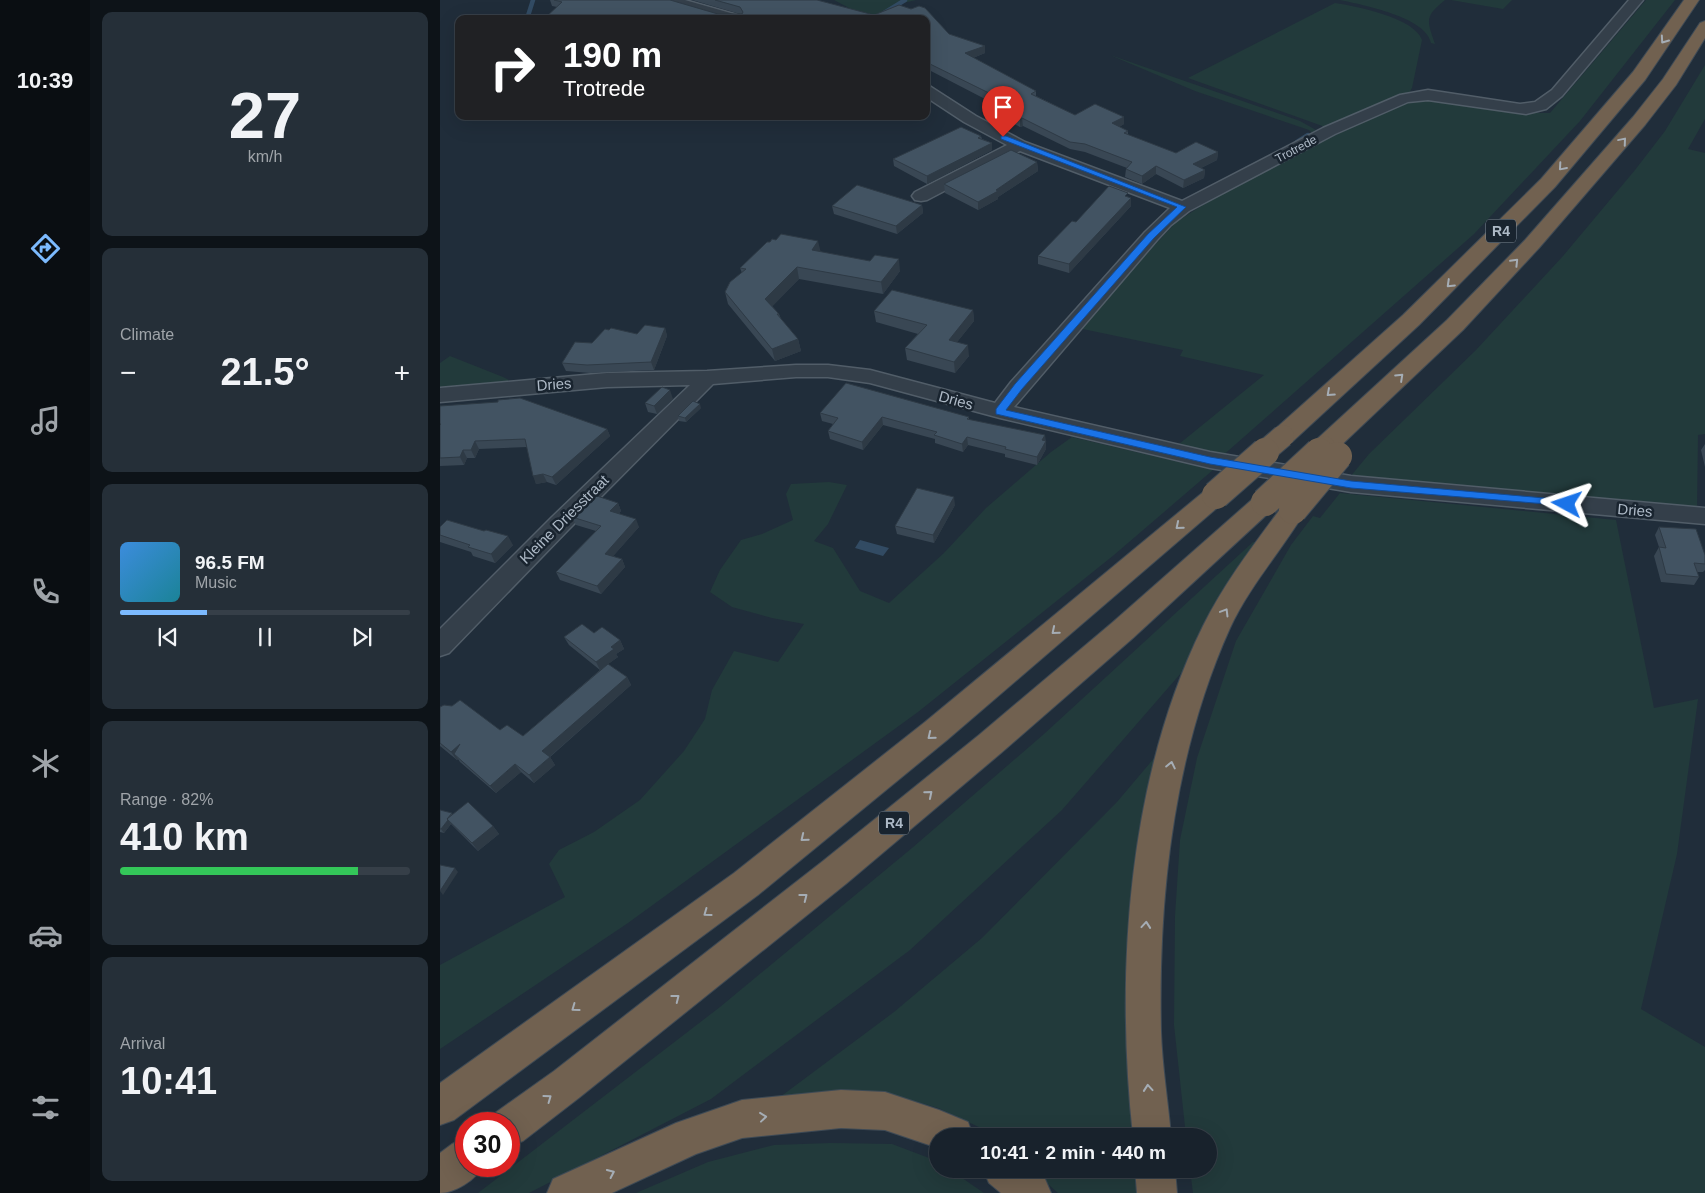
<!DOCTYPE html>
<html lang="en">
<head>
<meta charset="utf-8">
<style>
	:root { --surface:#18222c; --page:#252f38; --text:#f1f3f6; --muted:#9fa4a9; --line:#363f48; --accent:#7cbafe }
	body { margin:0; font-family:Helvetica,sans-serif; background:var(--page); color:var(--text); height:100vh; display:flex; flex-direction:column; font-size:19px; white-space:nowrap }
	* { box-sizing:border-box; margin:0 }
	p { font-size:16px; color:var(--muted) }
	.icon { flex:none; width:28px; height:28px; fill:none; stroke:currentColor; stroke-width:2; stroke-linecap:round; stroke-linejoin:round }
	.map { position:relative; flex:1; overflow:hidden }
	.details { display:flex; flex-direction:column; gap:12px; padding:12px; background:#0d1318; width:350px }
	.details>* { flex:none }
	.guide { position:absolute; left:15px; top:15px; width:475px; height:105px; border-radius:10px; box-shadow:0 5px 20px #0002,0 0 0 1px var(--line); background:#202124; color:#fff; overflow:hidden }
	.speed { position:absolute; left:15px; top:1112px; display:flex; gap:10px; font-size:25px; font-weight:700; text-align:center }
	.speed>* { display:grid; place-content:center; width:65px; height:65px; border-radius:50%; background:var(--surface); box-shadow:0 5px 20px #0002,0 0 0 1px var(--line); line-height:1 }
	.speed .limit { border:8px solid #d22; background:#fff; color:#111 }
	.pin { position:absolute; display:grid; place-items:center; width:42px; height:42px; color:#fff; margin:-51px -21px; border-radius:50% 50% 50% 0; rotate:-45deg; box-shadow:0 0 5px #0007 }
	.pin .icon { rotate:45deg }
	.me { position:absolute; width:55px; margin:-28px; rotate:275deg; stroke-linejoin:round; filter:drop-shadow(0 0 4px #0008) }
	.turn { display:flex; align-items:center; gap:18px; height:105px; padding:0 25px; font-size:22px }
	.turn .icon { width:65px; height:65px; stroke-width:2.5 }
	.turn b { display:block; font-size:35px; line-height:42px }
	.big { font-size:38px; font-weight:600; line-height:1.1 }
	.details .tile { flex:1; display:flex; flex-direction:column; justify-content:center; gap:8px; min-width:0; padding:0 18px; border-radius:10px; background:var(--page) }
	.details .dial { align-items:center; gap:0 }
	.dial b { font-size:65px; line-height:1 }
	.song { display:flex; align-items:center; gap:15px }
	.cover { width:60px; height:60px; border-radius:8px; background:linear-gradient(135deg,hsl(210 70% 55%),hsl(190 70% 35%)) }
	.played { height:5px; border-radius:2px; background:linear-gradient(90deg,var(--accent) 30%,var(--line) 30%) }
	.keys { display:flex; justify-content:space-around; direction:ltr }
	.heat { display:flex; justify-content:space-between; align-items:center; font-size:28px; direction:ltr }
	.charge { height:8px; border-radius:4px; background:linear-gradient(90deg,#34c759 82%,var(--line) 0) }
	.trip { position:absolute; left:489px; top:1128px; width:288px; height:50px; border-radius:25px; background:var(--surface); box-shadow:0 5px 20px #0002,0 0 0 1px var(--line); font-weight:600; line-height:50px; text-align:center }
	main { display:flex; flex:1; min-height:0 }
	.menu { display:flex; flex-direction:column; width:90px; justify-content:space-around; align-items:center; background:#0a0e12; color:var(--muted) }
	.menu .icon { width:35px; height:35px }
	.menu .on { color:var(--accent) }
	.menu b { font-size:22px; color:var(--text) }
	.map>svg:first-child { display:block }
	.green { fill:#223a3b }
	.water { fill:#324b63 }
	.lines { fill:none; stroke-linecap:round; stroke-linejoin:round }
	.stream { stroke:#324b63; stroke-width:4.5 }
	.street-casing { stroke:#515d68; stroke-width:3 }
	.highway-casing { stroke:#3e4a55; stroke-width:2 }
	.street { fill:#343f4a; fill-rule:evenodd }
	.highway { fill:#716150; fill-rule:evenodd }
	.highway-bridge-far1-casing { stroke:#3e4a55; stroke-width:24; stroke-linecap:butt }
	.highway-bridge-casing { stroke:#3e4a55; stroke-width:30; stroke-linecap:butt }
	.highway-bridge-far1 { stroke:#716150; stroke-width:22 }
	.highway-bridge { stroke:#716150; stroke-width:28 }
	.wall { fill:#394754 }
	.shaded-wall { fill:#2e3a45 }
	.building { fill:#425362; stroke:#2e3a45 }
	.oneway { stroke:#a5adb5 }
	.route { fill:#1a73e8; stroke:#114b97 }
	.labels { text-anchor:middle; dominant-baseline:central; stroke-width:5; stroke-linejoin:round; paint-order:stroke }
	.far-street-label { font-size:12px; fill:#aebac7; stroke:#19242f }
	.shield { fill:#19242f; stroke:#818d99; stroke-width:1 }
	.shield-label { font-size:14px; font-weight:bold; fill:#aebac7 }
	.street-label { font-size:15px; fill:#aebac7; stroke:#19242f }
</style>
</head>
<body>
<main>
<nav class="menu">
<b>10:39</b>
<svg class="icon on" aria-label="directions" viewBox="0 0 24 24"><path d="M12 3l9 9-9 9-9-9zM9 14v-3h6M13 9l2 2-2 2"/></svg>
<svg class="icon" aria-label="music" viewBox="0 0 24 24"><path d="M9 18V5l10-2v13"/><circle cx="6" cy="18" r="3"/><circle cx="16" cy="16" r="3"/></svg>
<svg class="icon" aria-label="phone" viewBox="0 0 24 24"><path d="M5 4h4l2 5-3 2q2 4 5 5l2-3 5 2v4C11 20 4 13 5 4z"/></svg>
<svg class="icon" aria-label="climate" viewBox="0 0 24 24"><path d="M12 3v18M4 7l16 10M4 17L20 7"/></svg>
<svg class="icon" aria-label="car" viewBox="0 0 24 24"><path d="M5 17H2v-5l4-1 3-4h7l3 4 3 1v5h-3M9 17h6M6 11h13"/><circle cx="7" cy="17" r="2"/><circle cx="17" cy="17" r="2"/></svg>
<svg class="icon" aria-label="filters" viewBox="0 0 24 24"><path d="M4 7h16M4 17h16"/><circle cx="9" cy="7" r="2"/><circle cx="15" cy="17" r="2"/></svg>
</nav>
<section class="details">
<div class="tile dial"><b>27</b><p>km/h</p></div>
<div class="tile"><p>Climate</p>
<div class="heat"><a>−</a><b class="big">21.5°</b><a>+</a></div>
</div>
<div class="tile">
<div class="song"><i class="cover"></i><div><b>96.5 FM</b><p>Music</p></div></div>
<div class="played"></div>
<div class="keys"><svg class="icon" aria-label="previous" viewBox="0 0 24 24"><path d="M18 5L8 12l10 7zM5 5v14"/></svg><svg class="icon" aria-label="pause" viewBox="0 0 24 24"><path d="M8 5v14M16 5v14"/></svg><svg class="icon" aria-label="next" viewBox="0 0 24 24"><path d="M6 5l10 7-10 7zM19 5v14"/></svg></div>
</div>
<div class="tile"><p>Range · 82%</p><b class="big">410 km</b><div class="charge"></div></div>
<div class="tile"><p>Arrival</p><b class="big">10:41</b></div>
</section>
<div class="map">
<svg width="1265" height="1193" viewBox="0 0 1265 1193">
	<rect width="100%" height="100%" fill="#202d3a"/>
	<path class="green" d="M394 0H476L463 3 434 19H430Z
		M900 0H1005C984 17 987 20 995 44L991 43C986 17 923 5 900 0Z
		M1011 0H1072L1063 9Z
		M1206 0H1235L1140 121 1034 234 780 458 739 444 824 375 740 356 743 350 638 328 736 222 771 200 889 138 938 115 969 102 992 99 1075 113H1110Z
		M895 3C916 6 975 18 982 40L972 88 969 93 888 128 748 78Z
		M670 55 860 121 876 130 872 133 869 130 755 91Z
		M1265 65V119L1248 149 1265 153V434L1258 435 1257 511 910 477 929 454 1036 350 1123 256 1195 170 1225 131Z
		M10 356 63 377 69 380 67 383 0 389V363Z
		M632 437 773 470 674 555 478 712 188 923 0 1049V965L125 897 109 864 119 850 154 832 200 800 244 751 265 719 272 690 294 651 338 662 364 624 332 618 292 607 270 592 280 570 301 540 322 534 353 520 346 494 351 484 389 482 407 485 388 524 374 541 393 548 420 591 449 603 504 553 546 508 611 452Z
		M900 493 1176 520 1214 708 1258 699 1237 854 1201 1009 1265 1047V1193H753L750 1169H768V1136H746L734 1025 735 916 740 840 757 758 796 641 851 545 873 516 880 518Z
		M813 542 818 543 748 665 622 810 470 950 271 1099 89 1193H38L280 1007 472 848 604 734Z
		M721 750 690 1085 695 1136H551L541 1128 498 1108 457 1096 401 1095 336 1100 454 1012 542 938 677 802Z
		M391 1143 452 1144 497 1161 498 1169H509L544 1193H196L268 1162 334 1145Z
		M591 1169H699L702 1193H618Z"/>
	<path class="water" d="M420 540 449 548 443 556 415 548Z"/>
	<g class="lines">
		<path class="stream" d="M444 13 465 0
			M87 19 93 0
			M857 142 868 135"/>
		<defs>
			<path id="street" d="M223 0H245L301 16 303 19H280L225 3Z
				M1189 0H1203L1122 96 1106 109 1086 114 988 100 968 102 895 134 749 211 731 225 717 240 574 407 770 452 911 476 1265 508V524L911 492 770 468 560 418 430 383 388 377H356L273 384 128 530 9 653 0 656V629L111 518 250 385 167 387 0 402V388L167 373 267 371 356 365H388L430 370 555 403 571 382 705 232 730 208 580 151 487 200 481 201 475 200 472 196 475 192 567 145 524 122 486 97V85L491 87 536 116 585 142 742 201 883 128 960 95 988 90 1080 104 1095 102 1112 90Z"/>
			<path id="highway" d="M1244 0H1259L1205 80 1115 187 979 325 852 442 843 444 834 442 831 436 834 430 963 315 1101 179 1193 72Z
				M1265 21V38L1236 85 1205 125 1099 248 1023 330 893 453 884 455 875 453 872 447 875 441 1007 320 1085 240 1193 117 1223 79 1260 23Z
				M776 486 785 489 789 495 785 501 507 740 318 895 14 1120 0 1125V1083L294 873 485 722 767 489Z
				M825 493 834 496 838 502 834 508 693 638 561 753 407 883 140 1097 83 1141 69 1146V1124H51L55 1113 114 1071 383 861 539 735 673 622 816 496Z
				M853 501 862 504 866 510C842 550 810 585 790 628 734 752 718 895 721 1031 722 1066 728 1101 731 1136H693C675 970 688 778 763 626 785 582 815 543 844 504Z
				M401 1090 445 1092 499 1110 528 1122 533 1136H498V1148L445 1130 401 1128 302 1138 256 1154 172 1193H107L113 1179 236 1123 302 1100Z
				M26 1138V1166H42C37 1180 14 1193 0 1193V1153L12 1144Z
				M543 1169H593L605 1179 611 1193H561L549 1183Z
				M695 1169H735L737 1193H697Z"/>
		</defs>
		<use href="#street" class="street-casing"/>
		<use href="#highway" class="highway-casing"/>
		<use href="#street" class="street"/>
		<use href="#highway" class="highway"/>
		<defs>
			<path id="highway-bridge-far1" d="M823 453 843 436
				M877 453 884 447"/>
			<path id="highway-bridge" d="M776 495 825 452
				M825 502 879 452
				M853 510 898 456"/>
		</defs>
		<use href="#highway-bridge-far1" class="highway-bridge-far1-casing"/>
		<use href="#highway-bridge" class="highway-bridge-casing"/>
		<use href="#highway-bridge-far1" class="highway-bridge-far1"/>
		<use href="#highway-bridge" class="highway-bridge"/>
	</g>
	<path class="wall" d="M110 0H230L278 14H300L252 0H377L434 15 459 5 471 9 479 6 485 8 509 34 545 46V53L533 58 596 91V96L635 115 655 104 684 117V124L679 127 688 131V135L736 153 756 142 778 152 777 160 761 168 765 170 764 178 743 188 716 174 702 184 685 177 686 169 687 168 645 152 630 149 583 126 580 127 543 107V100L545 99 489 70 486 71V19H104L117 7 112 6Z
		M541 136 542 139 552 143V150L487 184 454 166 453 159Z
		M597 162 598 171 558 197V199L538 210 505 193 504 184Z
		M688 197 691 206 629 273 598 264V256L636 222Z
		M482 205 483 213 457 234 394 214 392 206Z
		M381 252 460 271 443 294 359 279 332 306 339 314 341 319 358 339 361 351 335 361 288 304 285 292 302 273 300 268Z
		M533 310 534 321 517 342 529 356 515 373 467 360 465 348 478 334 436 322 434 311Z
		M225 328 227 336 214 370 150 373 126 371 122 363 152 343 169 330 197 334Z
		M233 399 217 414 208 412 205 403Z
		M0 406 167 429 170 436 116 485 107 482 96 484 87 447 39 449 35 458H27L24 465 0 466Z
		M261 408 246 422 239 421 238 416Z
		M380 413 529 417V420L605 435 606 449 597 465 565 457V454L528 445 523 452 495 443V439L443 425 423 450 390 439 388 431 393 424 382 421Z
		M1265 444V467L1261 450Z
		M178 503 181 511 179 513 199 527 173 556 182 559 185 567 161 594 120 580 116 572 156 531 136 525 132 517Z
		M515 505 494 543 457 534 455 526Z
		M0 527 73 545 55 563 33 556 31 552 0 542Z
		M1219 527 1265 555V570L1263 572H1257L1259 577 1254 585 1221 582 1214 556 1219 547 1215 535Z
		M154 633 180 640 184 649 176 654 178 657 168 664 187 677 191 685 110 757 115 765 94 783 81 772 56 793 20 762 18 759 17 760 0 746V707L60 730 83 736 160 670 129 645 124 637Z
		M0 810 53 826 59 834 38 851 11 824 4 833 0 832Z"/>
	<path class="shaded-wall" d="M545 46V53L525 61V53Z
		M488 63 489 70 486 71V64Z
		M684 117V124L672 131V123Z
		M582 118 583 126 580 127V119Z
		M552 143V150L487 184V176Z
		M778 152 777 160 753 172V164Z
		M597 162 598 171 558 197V199L538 210V202Z
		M716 166V174L702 184V176Z
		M765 170 764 178 743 188 744 180Z
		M691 198V206L629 273V264Z
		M482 205 483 213 457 234 456 226Z
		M378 241 381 253 372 250Z
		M459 259 460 271 443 294 441 282Z
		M357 267 359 279 328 311 325 299Z
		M533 310 534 321 510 351 509 340Z
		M225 328 227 336 214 370 211 362Z
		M358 339 361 351 335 361 332 349Z
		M528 345 529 356 515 373 514 362Z
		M230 390 233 399 217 414 214 406Z
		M260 404 261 408 246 422 245 418Z
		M442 417 443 425 423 450 422 442Z
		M167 429 170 436 116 485 112 477Z
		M605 435 606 449 597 465V457L602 440Z
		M527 437 528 445 523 452 522 444Z
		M35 441 39 449 35 458 31 450Z
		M23 450 27 458 24 465 20 457Z
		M103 474 107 482 96 484 93 476Z
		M514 497 515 505 494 543 493 535Z
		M178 503 181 511 174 519 170 511Z
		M196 519 199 527 168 562 165 554Z
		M68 536 73 545 55 563 51 554Z
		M182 559 185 567 161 594 157 586Z
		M180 640 184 649 176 654 178 657 160 670 156 662 171 647Z
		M187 677 191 685 107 759 102 751Z
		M20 744 14 754 18 759 17 760 11 752Z
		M110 757 115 765 94 783 89 775Z
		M75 764 81 772 56 793 50 786Z
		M8 820 11 824 4 833 1 829Z
		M53 826 59 834 38 851 32 843Z
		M15 868 18 872 3 895 0 891Z"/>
	<path class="building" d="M114 0H230L278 14H302L303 12 300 7 275 0H377L434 15 459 5 471 9 479 6 485 8 509 34 545 46 525 53 596 91 591 94 635 115 655 104 684 117 672 123 688 131 684 133 736 153 756 142 778 152 753 164 765 170 744 180 716 166 702 176 686 169 692 162 645 144 630 142 582 118 580 119 543 100 553 95 488 63 486 64V19H104L122 2Z
		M521 127 541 136 538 138 552 143 487 176 453 159Z
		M571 150 597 162 556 190 558 191 538 202 504 184Z
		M417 185 482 205 456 226 392 206Z
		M669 186 688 193 685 196 691 198 629 264 598 256 632 221 636 222Z
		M341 234 378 241 372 250 430 261 435 255 459 259 441 282 357 267 325 299 339 314H337L358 339 332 349 285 292 290 282 306 269 300 268 327 242H330L332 239 336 240Z
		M452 290 533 310 509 340 528 345 514 362 465 348 487 325 434 311Z
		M205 325 225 328 211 362 147 365 122 363 135 342 152 343 165 329 169 330 171 328 197 334Z
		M406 383 529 417 527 419 605 435 602 440 606 441 597 457 565 449 566 447 527 437 522 444 494 435 497 432 442 417 422 442 388 431 398 418 380 413Z
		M222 387 230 390 214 406 205 403Z
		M80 398 167 429 112 477 103 474 93 476 85 439 35 441 31 450H23L20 457 0 458V425L1 424H0V406L58 402V400Z
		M253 401 260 404 245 418 238 416Z
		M477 488 514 497 493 535 455 526Z
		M154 495 178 503 170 511 196 519 165 554 182 559 157 586 116 572 161 526 132 517Z
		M7 520 44 531 46 530 68 536 51 554 28 547 30 545 0 535V527Z
		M1219 527 1256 529 1265 555V564L1254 563 1259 577 1226 574 1219 547 1226 548Z
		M142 624 154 633 162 627 180 640 171 647 174 649 156 662 124 637Z
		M168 664 187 677 102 751 110 757 89 775 75 764 50 786 14 754 20 744 11 752 0 743V707L4 705 12 706 20 700 60 730 67 725 83 736Z
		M28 802 53 826 32 843 7 819Z
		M0 810 12 813 7 819 8 820 1 829H0Z
		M0 865 15 868 0 891Z"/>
	<defs><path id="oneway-chevron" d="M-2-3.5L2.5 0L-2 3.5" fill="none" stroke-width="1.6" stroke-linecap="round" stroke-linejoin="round" transform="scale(1.25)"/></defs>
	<g class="oneway">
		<use href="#oneway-chevron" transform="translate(1224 40) rotate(125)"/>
		<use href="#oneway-chevron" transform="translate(1183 141) rotate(-50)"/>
		<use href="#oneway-chevron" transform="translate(1122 167) rotate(131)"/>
		<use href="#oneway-chevron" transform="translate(1075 262) rotate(-46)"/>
		<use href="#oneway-chevron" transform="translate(1010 284) rotate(136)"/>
		<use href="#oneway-chevron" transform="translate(960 377) rotate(-43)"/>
		<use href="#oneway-chevron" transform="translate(890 393) rotate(138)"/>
		<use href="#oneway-chevron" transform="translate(739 526) rotate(140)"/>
		<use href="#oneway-chevron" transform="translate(785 612) rotate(-59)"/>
		<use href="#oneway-chevron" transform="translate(615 631) rotate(140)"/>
		<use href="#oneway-chevron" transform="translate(491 736) rotate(141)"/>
		<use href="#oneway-chevron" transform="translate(731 765) rotate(-78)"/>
		<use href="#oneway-chevron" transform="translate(489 794) rotate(-40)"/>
		<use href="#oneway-chevron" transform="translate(364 838) rotate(141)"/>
		<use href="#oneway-chevron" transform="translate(364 897) rotate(-38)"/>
		<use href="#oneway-chevron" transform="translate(267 913) rotate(144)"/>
		<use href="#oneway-chevron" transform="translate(706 925) rotate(-85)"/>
		<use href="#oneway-chevron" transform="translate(236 998) rotate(-38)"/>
		<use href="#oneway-chevron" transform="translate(135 1008) rotate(144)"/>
		<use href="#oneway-chevron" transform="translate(708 1088) rotate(-95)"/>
		<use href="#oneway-chevron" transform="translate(108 1098) rotate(-36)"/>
		<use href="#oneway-chevron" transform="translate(323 1117) rotate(-6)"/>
		<use href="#oneway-chevron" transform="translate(171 1173) rotate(-25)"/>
	</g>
	<path class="route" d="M561 136H566L746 207 714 238 582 389 566 410 770 457 911 481 1127 500 1132 504 1131 506 911 488 770 464 556 414V409L575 384 708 234 737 207 561 139Z"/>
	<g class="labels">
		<g class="far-street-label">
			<text transform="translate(856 149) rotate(-28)">Trotrede</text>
		</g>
		<g class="shield">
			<rect x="1046" y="219.5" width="30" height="23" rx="4"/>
			<rect x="439" y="811.5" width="30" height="23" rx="4"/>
		</g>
		<g class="shield-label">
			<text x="1061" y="231">R4</text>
			<text x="454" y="823">R4</text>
		</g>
		<g class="street-label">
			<text transform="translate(114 384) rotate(-4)">Dries</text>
			<text transform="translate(516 400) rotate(15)">Dries</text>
			<text transform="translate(1195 510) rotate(5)">Dries</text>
			<text transform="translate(124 519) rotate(-45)">Kleine Driesstraat</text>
		</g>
	</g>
</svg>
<div class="speed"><div class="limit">30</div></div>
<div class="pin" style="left:563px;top:137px;background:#d93025"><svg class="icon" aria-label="arrive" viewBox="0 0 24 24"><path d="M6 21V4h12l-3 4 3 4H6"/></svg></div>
<svg class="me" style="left:1127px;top:504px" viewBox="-20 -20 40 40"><path d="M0-17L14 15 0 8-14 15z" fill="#1a73e8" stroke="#fff" stroke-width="4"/></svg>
<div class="trip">10:41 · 2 min · 440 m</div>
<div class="guide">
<div class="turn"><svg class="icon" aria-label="right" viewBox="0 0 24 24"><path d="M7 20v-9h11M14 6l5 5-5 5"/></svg><div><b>190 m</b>Trotrede</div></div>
</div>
</div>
</main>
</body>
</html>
